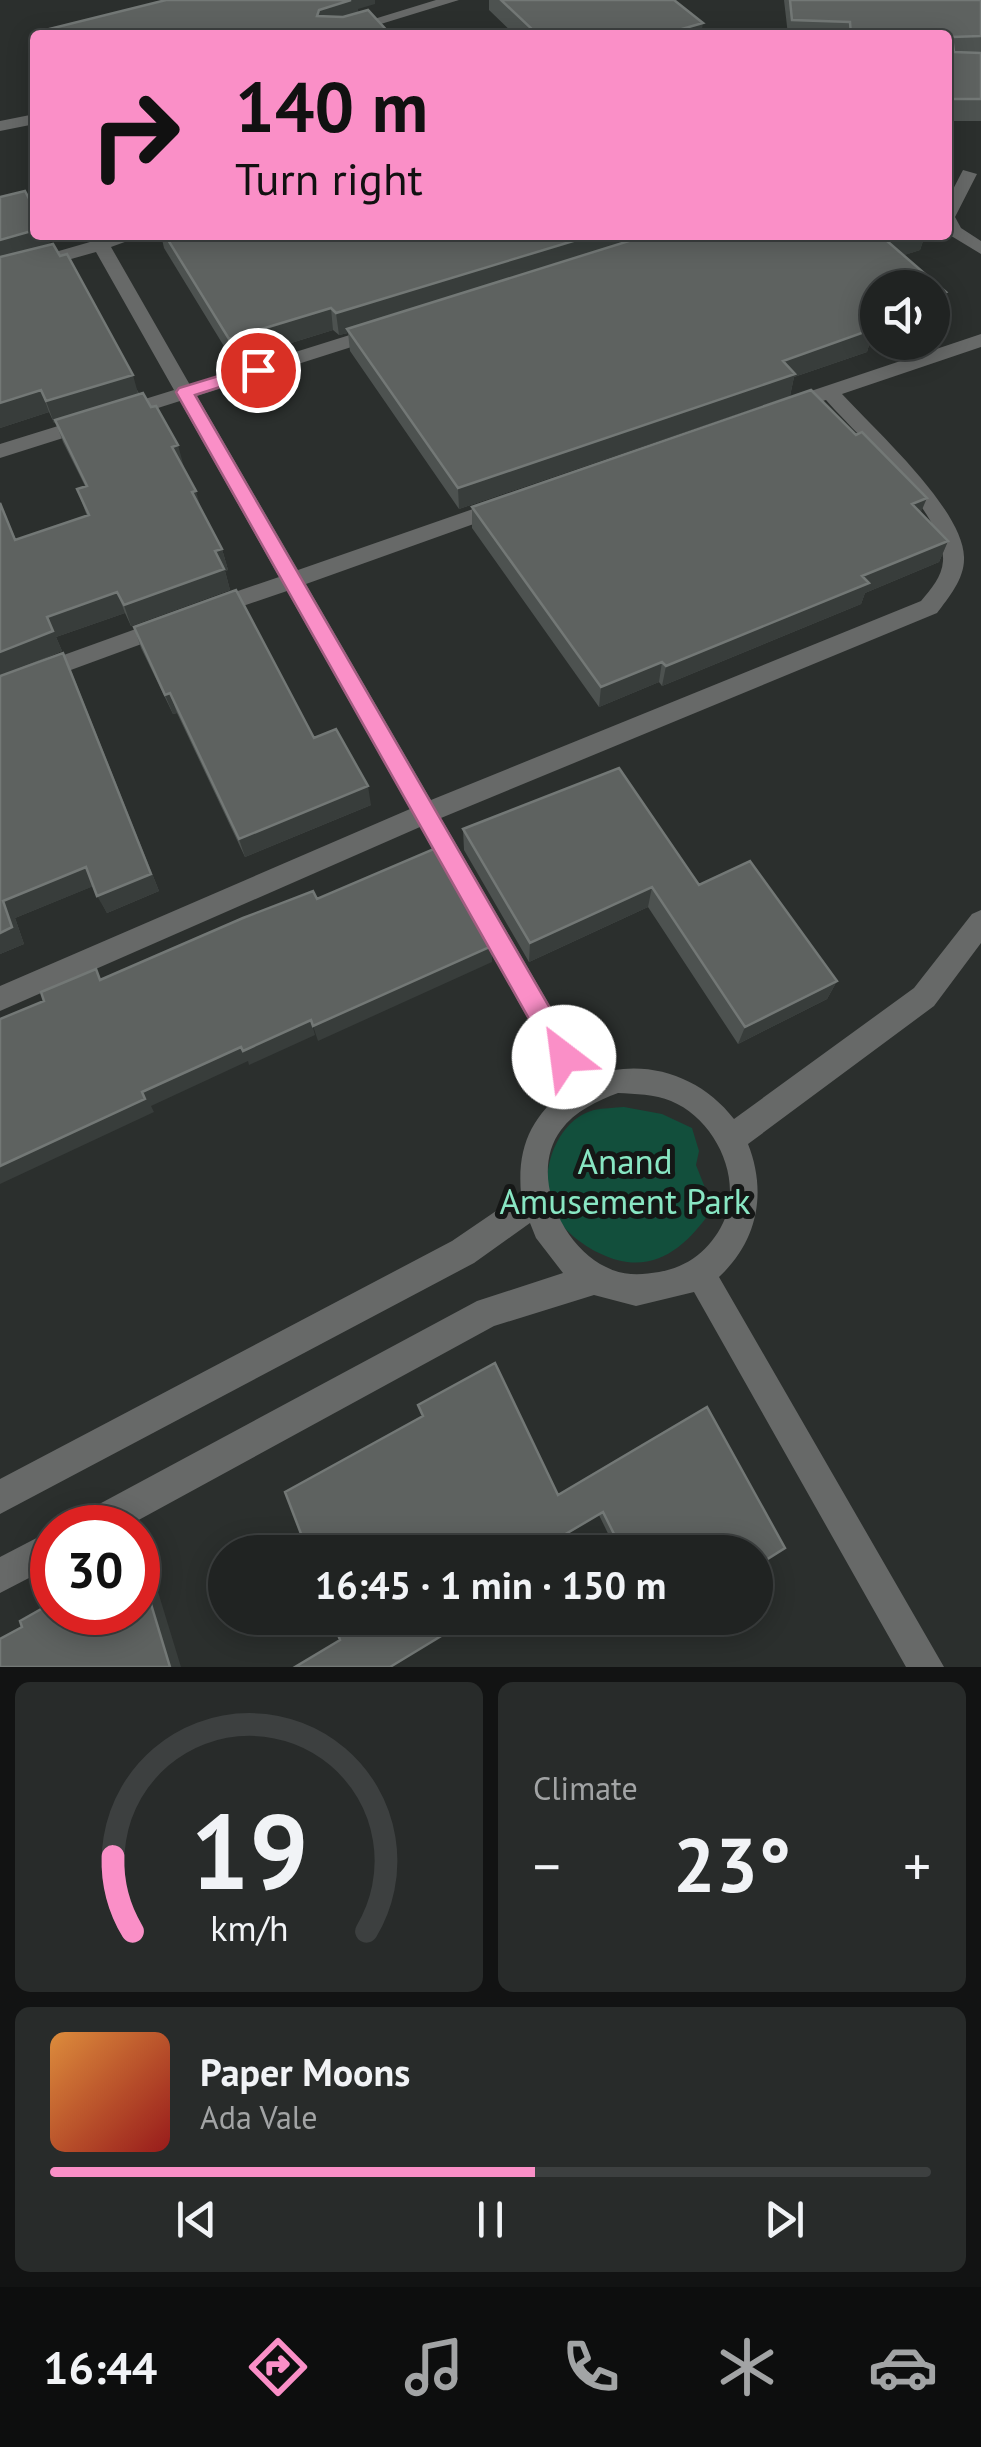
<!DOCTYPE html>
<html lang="en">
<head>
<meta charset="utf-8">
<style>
	:root { --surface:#202322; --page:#282b2a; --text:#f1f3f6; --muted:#a2a4a5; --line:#3d4040; --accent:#fa8fc7 }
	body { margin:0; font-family:"PT Sans",sans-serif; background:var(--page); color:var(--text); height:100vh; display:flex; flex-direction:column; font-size:38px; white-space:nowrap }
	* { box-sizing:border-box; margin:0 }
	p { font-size:32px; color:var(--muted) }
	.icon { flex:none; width:55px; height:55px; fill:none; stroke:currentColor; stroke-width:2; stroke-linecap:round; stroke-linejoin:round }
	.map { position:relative; height:1667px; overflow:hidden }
	.details { display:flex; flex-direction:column; gap:15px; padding:15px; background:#121313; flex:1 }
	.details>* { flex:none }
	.top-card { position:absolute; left:30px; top:30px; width:922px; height:210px; border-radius:10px; box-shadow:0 5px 25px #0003,0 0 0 2px var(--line); background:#fa8fc7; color:#111; overflow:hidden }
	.tools { position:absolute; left:860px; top:270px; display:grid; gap:20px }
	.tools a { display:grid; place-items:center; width:90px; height:90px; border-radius:50%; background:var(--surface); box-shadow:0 5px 25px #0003,0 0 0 2px var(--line); font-size:50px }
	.speed { position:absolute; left:30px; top:1505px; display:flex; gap:20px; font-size:50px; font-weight:700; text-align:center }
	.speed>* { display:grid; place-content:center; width:130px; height:130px; border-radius:50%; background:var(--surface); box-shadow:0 5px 25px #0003,0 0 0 2px var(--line); line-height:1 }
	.speed .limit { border:15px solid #d22; background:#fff; color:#111 }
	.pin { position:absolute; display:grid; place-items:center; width:85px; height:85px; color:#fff; margin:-42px; border:5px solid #fff; border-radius:50%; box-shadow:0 2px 10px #0007 }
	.me { position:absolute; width:110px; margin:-55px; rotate:330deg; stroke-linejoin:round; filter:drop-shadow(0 0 8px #0008) }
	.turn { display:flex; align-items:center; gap:35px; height:210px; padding:0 40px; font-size:45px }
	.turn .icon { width:130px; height:130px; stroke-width:2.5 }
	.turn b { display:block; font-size:70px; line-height:85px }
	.big { font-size:75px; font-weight:600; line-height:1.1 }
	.details .card { flex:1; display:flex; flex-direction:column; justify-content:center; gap:15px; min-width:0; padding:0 35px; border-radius:15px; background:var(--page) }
	.details .dial { align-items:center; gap:0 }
	.dial svg { height:260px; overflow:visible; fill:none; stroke:var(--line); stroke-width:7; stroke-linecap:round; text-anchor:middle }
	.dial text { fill:var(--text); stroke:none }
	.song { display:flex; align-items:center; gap:30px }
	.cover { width:120px; height:120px; border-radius:15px; background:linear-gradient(135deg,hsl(30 70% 55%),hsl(0 70% 35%)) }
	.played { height:10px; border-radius:5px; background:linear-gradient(90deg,var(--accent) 55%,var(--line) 55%) }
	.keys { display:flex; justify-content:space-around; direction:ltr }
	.heat { display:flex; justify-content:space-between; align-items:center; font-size:55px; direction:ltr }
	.details .tiles { flex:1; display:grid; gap:15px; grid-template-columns:1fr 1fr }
	.card:last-child { grid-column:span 2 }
	.trip { position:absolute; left:208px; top:1535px; width:565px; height:100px; border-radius:50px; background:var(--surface); box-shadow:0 5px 25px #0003,0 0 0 2px var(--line); font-weight:600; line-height:100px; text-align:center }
	.tabs { display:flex; height:160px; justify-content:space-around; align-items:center; background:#0d0e0e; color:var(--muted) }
	.tabs .icon { width:70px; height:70px }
	.tabs .on { color:var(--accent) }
	.tabs b { font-size:45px; color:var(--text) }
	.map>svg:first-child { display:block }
	.green { fill:#124f3c }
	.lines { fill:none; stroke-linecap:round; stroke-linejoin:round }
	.minor { fill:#676968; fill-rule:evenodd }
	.wall { fill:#4d5250 }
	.shaded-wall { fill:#383d3b }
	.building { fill:#5e6260; stroke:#737876; stroke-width:2.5 }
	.route { fill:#fa8fc7; stroke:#a25d81; stroke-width:2.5 }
	.labels { text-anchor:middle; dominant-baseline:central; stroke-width:10; stroke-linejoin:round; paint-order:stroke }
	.park-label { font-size:35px; fill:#88e6c3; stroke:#151716 }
</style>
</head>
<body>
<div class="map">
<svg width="981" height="1667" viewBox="0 0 981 1667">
	<rect width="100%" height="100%" fill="#2b2f2d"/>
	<path class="green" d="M624 1107 662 1114 692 1128 699 1151 696 1165 713 1208C684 1251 649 1278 599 1253 582 1245 563 1230 554 1213 536 1178 555 1120 594 1110 603 1108 614 1108 624 1107Z"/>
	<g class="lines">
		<path class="minor" d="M436 0H459L345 35H322Z
			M35 114V124L0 131V121Z
			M963 170 977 174 955 217 961 228 981 241V254L948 234V199Z
			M86 235 105 238 144 235 111 247 190 385 372 328 379 326 388 332 386 336 197 396 298 570 496 501H510L513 506 510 511 306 584 431 800 921 601C931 589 942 577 943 561 946 513 856 435 826 400L815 403 805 397 808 392 981 334V347L842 394C875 430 963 509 964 557 965 578 949 597 937 613L441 818 591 1076C644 1057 700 1075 734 1119L914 988 972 914 981 910V943L934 1006 748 1144C767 1192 758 1241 719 1277L944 1667H906L694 1292 636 1306 594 1295 494 1326 124 1528H72L77 1516 477 1301 563 1273 536 1238 530 1223 474 1263 0 1514V1479L452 1241 521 1194C517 1146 531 1118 567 1088L420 827 0 1011V986L410 809 287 591 211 617 203 615 200 609 203 603 279 577 180 401 0 458V444L174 390 96 252 0 279V268L90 242ZM618 1093C635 1094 655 1094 671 1101 715 1119 744 1179 723 1223 710 1250 688 1267 659 1272 641 1275 623 1276 606 1267 562 1246 528 1174 561 1130 575 1111 597 1101 618 1093Z
			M169 617 180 625 177 631 0 696V678Z
			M52 1530V1566L0 1593V1557Z"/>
	</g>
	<path class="wall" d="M489 0H674L515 35 489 10Z
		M784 0H981V121H948V35H788Z
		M0 197 50 244 183 467 202 511 222 549 228 570 225 571 230 590 131 626 125 613 56 637 62 651 5 675 72 673 159 891 107 913 93 886 15 918 24 944 0 954V502L16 540 87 516 77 489 85 486 63 442 56 423H54L49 412 0 428Z
		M161 235H925L920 250 904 255 946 292 938 314 932 316V288L871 338 867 352 794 377 790 396 459 509 350 351 348 333 339 335 333 330 233 361 164 248Z
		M472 507 921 513 948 541 939 562 865 593 861 604 662 686 659 682 599 707 472 528Z
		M134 627 314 738 371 805 245 857 177 713 173 714 141 648Z
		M463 829 699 885 837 981 827 999 738 1044 648 907 529 962 464 850Z
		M558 1495 755 1552H617L599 1515 537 1552H308Z
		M649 1618H675L660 1627 653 1626Z"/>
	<path class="shaded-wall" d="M350 0H375V4L358 9 359 20 317 16 319 10Z
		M703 23 701 35H661Z
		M35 230V235H47L52 249 0 264V240Z
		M593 235H663L347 329 348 333 339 335 336 313Z
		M905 235H925L920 250 881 263 887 241Z
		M946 292 938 314 932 316V297Z
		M331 308 333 330 233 361 229 339Z
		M878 316V336L871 338 867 352 794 377 790 396 459 509 458 488 783 361 864 320Z
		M133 375 139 397 54 423 46 401Z
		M41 390 49 412 0 428V403Z
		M178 445 184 467 172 447Z
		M196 491 202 512 192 492Z
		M927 498 918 519 912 504Z
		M948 541 939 562 865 593 861 604 662 686 666 666 862 576Z
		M222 549 228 570 225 571 230 590 131 626 124 605 215 551Z
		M117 592 125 613 56 637 62 651 0 676V652L47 617Z
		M63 653 159 891 107 913 97 896Z
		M662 662 659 682 599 707 601 687Z
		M170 693 177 713 173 714 165 695Z
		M368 786 371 805 245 857 239 839Z
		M86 867 96 885 15 918 24 944 0 954V933L3 901Z
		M652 887 648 907 529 962 530 943Z
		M492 946V962L318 1041 313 1026Z
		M837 981 827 999 738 1044 745 1027Z
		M311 1020 315 1035 249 1065 248 1061 151 1106 154 1112 0 1184V1166L142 1092 241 1047Z
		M138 1557 148 1559 181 1667H170Z"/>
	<path class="building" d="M166 0H351L319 10 317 16 343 17 368 10 391 35H48L45 30Z
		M501 0H674L703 23 661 35H514L533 30Z
		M790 0H981V36L952 37 954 52 981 53V99H948V35H851L850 22 792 20Z
		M25 191 35 210V230L0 240V197Z
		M165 235H593L336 313 331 308 229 339Z
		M648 235H905L887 241 946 292 932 297V288H878V316L864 320 873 329 783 361 795 374 458 488 347 329Z
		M53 244 60 256 67 254 133 375 46 401 41 390 0 403V257Z
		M811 390 856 435 862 432 927 498 912 504 948 541 862 576 869 583 666 666 662 662 601 687 472 507Z
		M143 393 151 407 156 406 178 445 172 447 196 491 192 492 222 549 215 551 224 569 124 605 117 592 47 617 53 631 0 652V503L15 540 89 515 77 489 87 486 55 420Z
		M236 590 314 738 336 729 368 786 239 839 170 693 165 695 134 627Z
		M63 653 151 874 97 896 86 867 3 901 12 927 0 933V676Z
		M619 768 699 885 750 861 837 981 745 1027 652 887 530 943 463 829Z
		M436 848 492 946 313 1026 311 1020 243 1051 241 1047 142 1092 145 1099 0 1166V1019L44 1001 41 992 96 969 100 980 243 918 313 891 317 899Z
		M495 1363 558 1495 707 1407 785 1548 755 1567V1552H623L603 1512 535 1552H308L285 1492 423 1416 418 1405Z
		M138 1561 170 1667H0V1639L22 1627 20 1621 52 1603V1612H138Z
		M332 1618H459L461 1624 390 1667H295L340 1640Z
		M655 1618H675L660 1627Z"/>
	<path class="route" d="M258 364 266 370 264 373 195 395 573 1048 577 1057 573 1065 564 1069 555 1065 176 392 179 388Z"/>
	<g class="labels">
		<g class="park-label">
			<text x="625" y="1161">Anand<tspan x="625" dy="40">Amusement Park</tspan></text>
		</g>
	</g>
</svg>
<div class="tools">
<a><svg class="icon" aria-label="sound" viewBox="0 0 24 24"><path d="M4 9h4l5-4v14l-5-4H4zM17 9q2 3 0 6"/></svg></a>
</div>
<div class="speed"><div class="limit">30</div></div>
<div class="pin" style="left:258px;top:370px;background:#d93025"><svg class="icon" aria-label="arrive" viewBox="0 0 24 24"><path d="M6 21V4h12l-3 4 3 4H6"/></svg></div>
<svg class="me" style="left:564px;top:1057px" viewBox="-20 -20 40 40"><circle r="19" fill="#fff"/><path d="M0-13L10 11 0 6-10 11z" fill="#fa8fc7"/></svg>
<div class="trip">16:45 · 1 min · 150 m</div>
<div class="top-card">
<div class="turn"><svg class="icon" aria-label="right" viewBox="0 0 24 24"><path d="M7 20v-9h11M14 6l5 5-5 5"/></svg><div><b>140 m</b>Turn right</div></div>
</div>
</div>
<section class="details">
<div class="tiles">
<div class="card dial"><svg viewBox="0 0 100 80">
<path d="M14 69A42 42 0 1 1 86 69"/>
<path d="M14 69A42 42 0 0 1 8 46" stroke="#fa8fc7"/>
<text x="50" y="56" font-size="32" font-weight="700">19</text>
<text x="50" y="72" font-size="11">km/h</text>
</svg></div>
<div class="card"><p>Climate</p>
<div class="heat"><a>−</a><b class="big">23°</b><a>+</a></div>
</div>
<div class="card">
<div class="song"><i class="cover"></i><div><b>Paper Moons</b><p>Ada Vale</p></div></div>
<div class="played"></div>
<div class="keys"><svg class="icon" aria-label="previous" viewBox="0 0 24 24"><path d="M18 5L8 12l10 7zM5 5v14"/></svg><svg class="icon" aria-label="pause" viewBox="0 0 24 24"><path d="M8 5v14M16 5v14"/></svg><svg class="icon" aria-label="next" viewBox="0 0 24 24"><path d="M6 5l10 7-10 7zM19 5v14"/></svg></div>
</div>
</div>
</section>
<nav class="tabs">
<b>16:44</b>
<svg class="icon on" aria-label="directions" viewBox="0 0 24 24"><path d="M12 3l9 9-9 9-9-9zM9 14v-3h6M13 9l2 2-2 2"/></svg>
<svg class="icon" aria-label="music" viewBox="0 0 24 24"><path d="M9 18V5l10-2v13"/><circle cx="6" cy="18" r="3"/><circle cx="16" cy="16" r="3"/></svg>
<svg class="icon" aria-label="phone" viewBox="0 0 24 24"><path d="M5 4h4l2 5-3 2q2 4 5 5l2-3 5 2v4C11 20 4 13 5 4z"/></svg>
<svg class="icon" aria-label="climate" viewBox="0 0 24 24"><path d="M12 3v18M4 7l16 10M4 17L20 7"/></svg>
<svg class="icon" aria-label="car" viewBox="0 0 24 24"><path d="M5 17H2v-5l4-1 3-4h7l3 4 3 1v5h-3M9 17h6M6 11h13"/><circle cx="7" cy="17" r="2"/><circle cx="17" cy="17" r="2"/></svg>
</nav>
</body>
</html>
